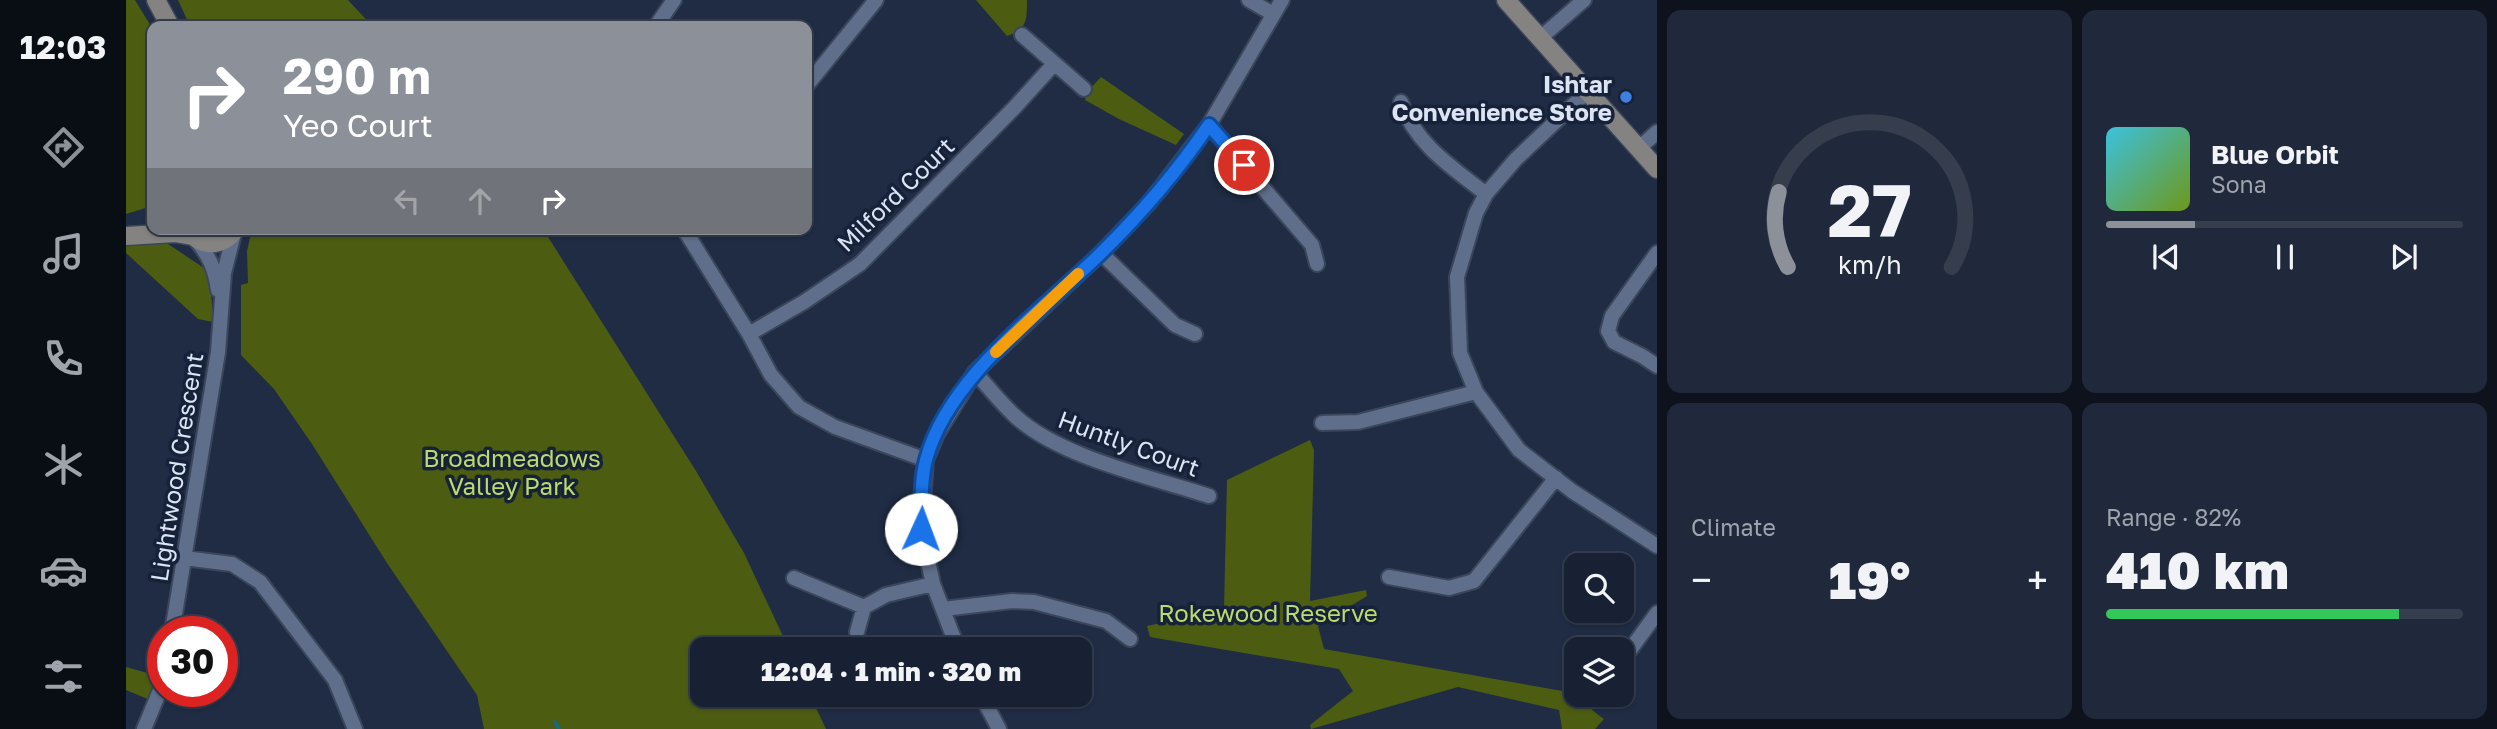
<!DOCTYPE html>
<html lang="en">
<head>
<meta charset="utf-8">
<style>
	:root { --surface:#172133; --page:#20293b; --text:#f1f3f6; --muted:#9ea3ac; --line:#363e4e; --accent:#8c9099 }
	body { margin:0; font-family:"Golos Text",sans-serif; background:var(--page); color:var(--text); height:100vh; display:flex; flex-direction:column; font-size:26px; white-space:nowrap }
	* { box-sizing:border-box; margin:0 }
	p { font-size:23px; color:var(--muted) }
	.icon { flex:none; width:38px; height:38px; fill:none; stroke:currentColor; stroke-width:2; stroke-linecap:round; stroke-linejoin:round }
	.map { position:relative; flex:1; overflow:hidden }
	.details { display:flex; flex-direction:column; gap:10px; padding:10px; background:#0d121c; width:840px }
	.details>* { flex:none }
	.guide { position:absolute; left:21px; top:21px; width:665px; height:214px; border-radius:14px; box-shadow:0 2px 5px #0004,0 0 0 2px var(--line); background:#8c9099; color:#fff; overflow:hidden }
	.controls { position:absolute; left:1438px; top:553px; display:grid; gap:14px }
	.controls a { display:grid; place-items:center; width:70px; height:70px; border-radius:14px; background:var(--surface); box-shadow:0 2px 5px #0004,0 0 0 2px var(--line); font-size:35px }
	.speed { position:absolute; left:21px; top:616px; display:flex; gap:14px; font-size:35px; font-weight:700; text-align:center }
	.speed>* { display:grid; place-content:center; width:91px; height:91px; border-radius:50%; background:var(--surface); box-shadow:0 2px 5px #0004,0 0 0 2px var(--line); line-height:1 }
	.speed .limit { border:10px solid #d22; background:#fff; color:#111 }
	.pin { position:absolute; display:grid; place-items:center; width:60px; height:60px; color:#fff; margin:-30px; border:4px solid #fff; border-radius:50%; box-shadow:0 2px 7px #0007 }
	.me { position:absolute; width:77px; margin:-38px; rotate:2deg; stroke-linejoin:round; filter:drop-shadow(0 0 5px #0008) }
	.turn { display:flex; align-items:center; gap:24px; height:147px; padding:0 21px; font-size:32px }
	.turn .icon { width:91px; height:91px; stroke-width:2.5 }
	.turn b { display:block; font-size:49px; line-height:60px }
	.lanes { display:flex; align-items:center; height:66px; padding:0 21px; background:#0003; justify-content:center; gap:35px; direction:ltr }
	.lanes .off { opacity:.35 }
	.big { font-size:52px; font-weight:800; line-height:1.1 }
	.details .widget { flex:1; display:flex; flex-direction:column; justify-content:center; gap:10px; min-width:0; padding:0 24px; border-radius:14px; background:var(--page) }
	.details .dial { align-items:center; gap:0 }
	.dial svg { height:182px; overflow:visible; fill:none; stroke:var(--line); stroke-width:7; stroke-linecap:round; text-anchor:middle }
	.dial text { fill:var(--text); stroke:none }
	.song { display:flex; align-items:center; gap:21px }
	.cover { width:84px; height:84px; border-radius:10px; background:linear-gradient(135deg,hsl(190 70% 55%),hsl(80 70% 35%)) }
	.played { height:7px; border-radius:4px; background:linear-gradient(90deg,var(--accent) 25%,var(--line) 25%) }
	.keys { display:flex; justify-content:space-around; direction:ltr }
	.heat { display:flex; justify-content:space-between; align-items:center; font-size:38px; direction:ltr }
	.charge { height:10px; border-radius:5px; background:linear-gradient(90deg,#34c759 82%,var(--line) 0) }
	.details .tiles { flex:1; display:grid; gap:10px; grid-template-columns:repeat(2,1fr) }
	.trip { position:absolute; left:564px; top:637px; width:402px; height:70px; border-radius:14px; background:var(--surface); box-shadow:0 2px 5px #0004,0 0 0 2px var(--line); font-weight:800; line-height:70px; text-align:center }
	main { display:flex; flex:1; min-height:0 }
	.dock { display:flex; flex-direction:column; width:126px; justify-content:space-around; align-items:center; background:#090d14; color:var(--muted) }
	.dock .icon { width:49px; height:49px }
	.dock .active { color:var(--accent) }
	.dock b { font-size:32px; color:var(--text) }
	.map>svg:first-child { display:block }
	.green { fill:#4c5d12 }
	.lines { fill:none; stroke-linecap:round; stroke-linejoin:round }
	.stream { stroke:#0f6c87; stroke-width:3.5 }
	.street-casing { stroke:#3c465a; stroke-width:18 }
	.secondary-casing { stroke:#3c465a; stroke-width:21 }
	.street { stroke:#5f6e8a; stroke-width:14 }
	.secondary { stroke:#858381; stroke-width:18 }
	.route-casing { stroke:#114b97; stroke-width:18 }
	.route { stroke:#1a73e8; stroke-width:12 }
	.slow { stroke:#f59e0b; stroke-width:12 }
	.shop-dot { fill:#3f7fe0; stroke:#16223a; stroke-width:2.5 }
	.labels { text-anchor:middle; dominant-baseline:central; stroke-width:7; stroke-linejoin:round; paint-order:stroke }
	.poi-label { font-size:24px; font-weight:bold; fill:#dce4f4; stroke:#16223a; text-anchor:end }
	.street-label { font-size:24px; fill:#dce4f4; stroke:#16223a }
	.park-label { font-size:24px; fill:#bdda6b; stroke:#16223a }
</style>
</head>
<body>
<main>
<nav class="dock">
<b>12:03</b>
<svg class="icon active" aria-label="directions" viewBox="0 0 24 24"><path d="M12 3l9 9-9 9-9-9zM9 14v-3h6M13 9l2 2-2 2"/></svg>
<svg class="icon" aria-label="music" viewBox="0 0 24 24"><path d="M9 18V5l10-2v13"/><circle cx="6" cy="18" r="3"/><circle cx="16" cy="16" r="3"/></svg>
<svg class="icon" aria-label="phone" viewBox="0 0 24 24"><path d="M5 4h4l2 5-3 2q2 4 5 5l2-3 5 2v4C11 20 4 13 5 4z"/></svg>
<svg class="icon" aria-label="climate" viewBox="0 0 24 24"><path d="M12 3v18M4 7l16 10M4 17L20 7"/></svg>
<svg class="icon" aria-label="car" viewBox="0 0 24 24"><path d="M5 17H2v-5l4-1 3-4h7l3 4 3 1v5h-3M9 17h6M6 11h13"/><circle cx="7" cy="17" r="2"/><circle cx="17" cy="17" r="2"/></svg>
<svg class="icon" aria-label="filters" viewBox="0 0 24 24"><path d="M4 7h16M4 17h16"/><circle cx="9" cy="7" r="2"/><circle cx="15" cy="17" r="2"/></svg>
</nav>
<div class="map">
<svg width="1531" height="729" viewBox="0 0 1531 729">
	<rect width="100%" height="100%" fill="#1f2c44"/>
	<path class="green" d="M0 0H9L26 28V206L0 214Z
		M52 0H222L246 26H64Z
		M850 0H901C901 21 901 29 881 36Z
		M975 77 1058 134 1050 145 993 119 959 100 962 91Z
		M126 229H417L570 471 618 553 663 649H576V695H684L700 729H358L351 695 261 563 186 444 148 389 115 355V285L122 283 121 251Z
		M36 240 78 268 85 290 87 322 72 319 0 253V244Z
		M1184 440 1188 450 1184 601 1240 590 1241 596 1192 626 1198 649 1442 692C1456 698 1464 710 1478 719L1469 729H1436L1433 710 1332 687 1185 729 1184 725 1227 691 1213 669 1024 637 1021 626 1098 609 1101 480Z
		M0 667 32 676 24 700 0 690Z"/>
	<g class="lines">
		<path class="stream" d="M429 722 433 729"/>
		<defs>
			<path id="street" d="M1123 0 1147 14
				M530 26 548 0
				M896 35 958 89
				M1413 39 1458 0
				M681 85 750 0
				M1461 92 1390 159 1360 194 1350 213 1331 277 1334 353 1350 392 1393 450 1446 491 1531 546
				M1275 102C1289 144 1327 168 1360 194
				M1083 125 1186 245 1191 264
				M1512 149 1531 132
				M558 229 623 334 645 375 673 407 709 427 800 460
				M69 239C83 255 89 269 92 290
				M975 253 1049 325 1069 334
				M1531 253 1486 316 1482 331 1488 342 1516 356 1531 366
				M623 334 678 302 734 264 889 107 928 64
				M849 372C862 387 875 403 889 416 933 457 1025 477 1083 496
				M1196 423 1232 422 1350 392
				M58 558 106 564 134 582 209 680 229 729
				M1263 577 1323 588 1348 581 1430 478
				M668 578 738 607 731 632
				M738 607 760 595 807 584
				M817 609 886 601 908 602 980 621 1004 639
				M46 632 92 352 98 273 109 230
				M832 649 807 584 795 529 800 460 811 434 849 372 975 253 1023 203 1083 125 1156 0
				M1496 661 1531 613
				M855 695 873 729
				M1470 696 1471 695
				M18 729 37 683"/>
			<path id="secondary" d="M30 0 44 26
				M1380 0 1531 169
				M61 229C75 248 96 248 110 229
				M0 236 49 233 66 236"/>
		</defs>
		<use href="#street" class="street-casing"/>
		<use href="#secondary" class="secondary-casing"/>
		<use href="#street" class="street"/>
		<use href="#secondary" class="secondary"/>
	</g>
	<g class="lines">
		<defs>
			<path id="route" d="M795 529C796 507 794 482 800 460 821 379 915 311 973 255 1014 215 1051 172 1083 125L1118 165"/>
		</defs>
		<use href="#route" class="route-casing"/>
		<use href="#route" class="route"/>
		<path class="slow" d="M870 352 952 274"/>
	</g>
	<circle class="shop-dot" cx="1500" cy="97" r="7"/>
	<g class="labels">
		<g class="poi-label">
			<text x="1486" y="83">Ishtar<tspan x="1486" dy="28">Convenience Store</tspan></text>
		</g>
		<g class="street-label">
			<text transform="translate(769 194) rotate(-44)">Milford Court</text>
			<text transform="translate(1003 443) rotate(20)">Huntly Court</text>
			<text transform="translate(50 467) rotate(-81)">Lightwood Crescent</text>
		</g>
		<g class="park-label">
			<text x="386" y="457">Broadmeadows<tspan x="386" dy="28">Valley Park</tspan></text>
			<text x="1142" y="612">Rokewood Reserve</text>
		</g>
	</g>
</svg>
<div class="controls">
<a><svg class="icon" aria-label="search" viewBox="0 0 24 24"><circle cx="10" cy="10" r="6"/><path d="M15 15l6 6"/></svg></a>
<a><svg class="icon" aria-label="layers" viewBox="0 0 24 24"><path d="M12 4l9 5-9 5-9-5zM3 14l9 5 9-5"/></svg></a>
</div>
<div class="speed"><div class="limit">30</div></div>
<div class="pin" style="left:1118px;top:165px;background:#d93025"><svg class="icon" aria-label="arrive" viewBox="0 0 24 24"><path d="M6 21V4h12l-3 4 3 4H6"/></svg></div>
<svg class="me" style="left:795px;top:529px" viewBox="-20 -20 40 40"><circle r="19" fill="#fff"/><path d="M0-13L10 11 0 6-10 11z" fill="#1a73e8"/></svg>
<div class="trip">12:04 · 1 min · 320 m</div>
<div class="guide">
<div class="turn"><svg class="icon" aria-label="right" viewBox="0 0 24 24"><path d="M7 20v-9h11M14 6l5 5-5 5"/></svg><div><b>290 m</b>Yeo Court</div></div>
<div class="lanes"><svg class="icon off" aria-label="left" viewBox="0 0 24 24"><path d="M17 20v-9H6M10 6l-5 5 5 5"/></svg><svg class="icon off" aria-label="ahead" viewBox="0 0 24 24"><path d="M12 20V5M6 11l6-6 6 6"/></svg><svg class="icon" aria-label="right" viewBox="0 0 24 24"><path d="M7 20v-9h11M14 6l5 5-5 5"/></svg></div>
</div>
</div>
<section class="details">
<div class="tiles">
<div class="widget dial"><svg viewBox="0 0 100 80">
<path d="M14 69A42 42 0 1 1 86 69"/>
<path d="M14 69A42 42 0 0 1 10 36" stroke="#8c9099"/>
<text x="50" y="56" font-size="32" font-weight="700">27</text>
<text x="50" y="72" font-size="11">km/h</text>
</svg></div>
<div class="widget">
<div class="song"><i class="cover"></i><div><b>Blue Orbit</b><p>Sona</p></div></div>
<div class="played"></div>
<div class="keys"><svg class="icon" aria-label="previous" viewBox="0 0 24 24"><path d="M18 5L8 12l10 7zM5 5v14"/></svg><svg class="icon" aria-label="pause" viewBox="0 0 24 24"><path d="M8 5v14M16 5v14"/></svg><svg class="icon" aria-label="next" viewBox="0 0 24 24"><path d="M6 5l10 7-10 7zM19 5v14"/></svg></div>
</div>
<div class="widget"><p>Climate</p>
<div class="heat"><a>−</a><b class="big">19°</b><a>+</a></div>
</div>
<div class="widget"><p>Range · 82%</p><b class="big">410 km</b><div class="charge"></div></div>
</div>
</section>
</main>
</body>
</html>
